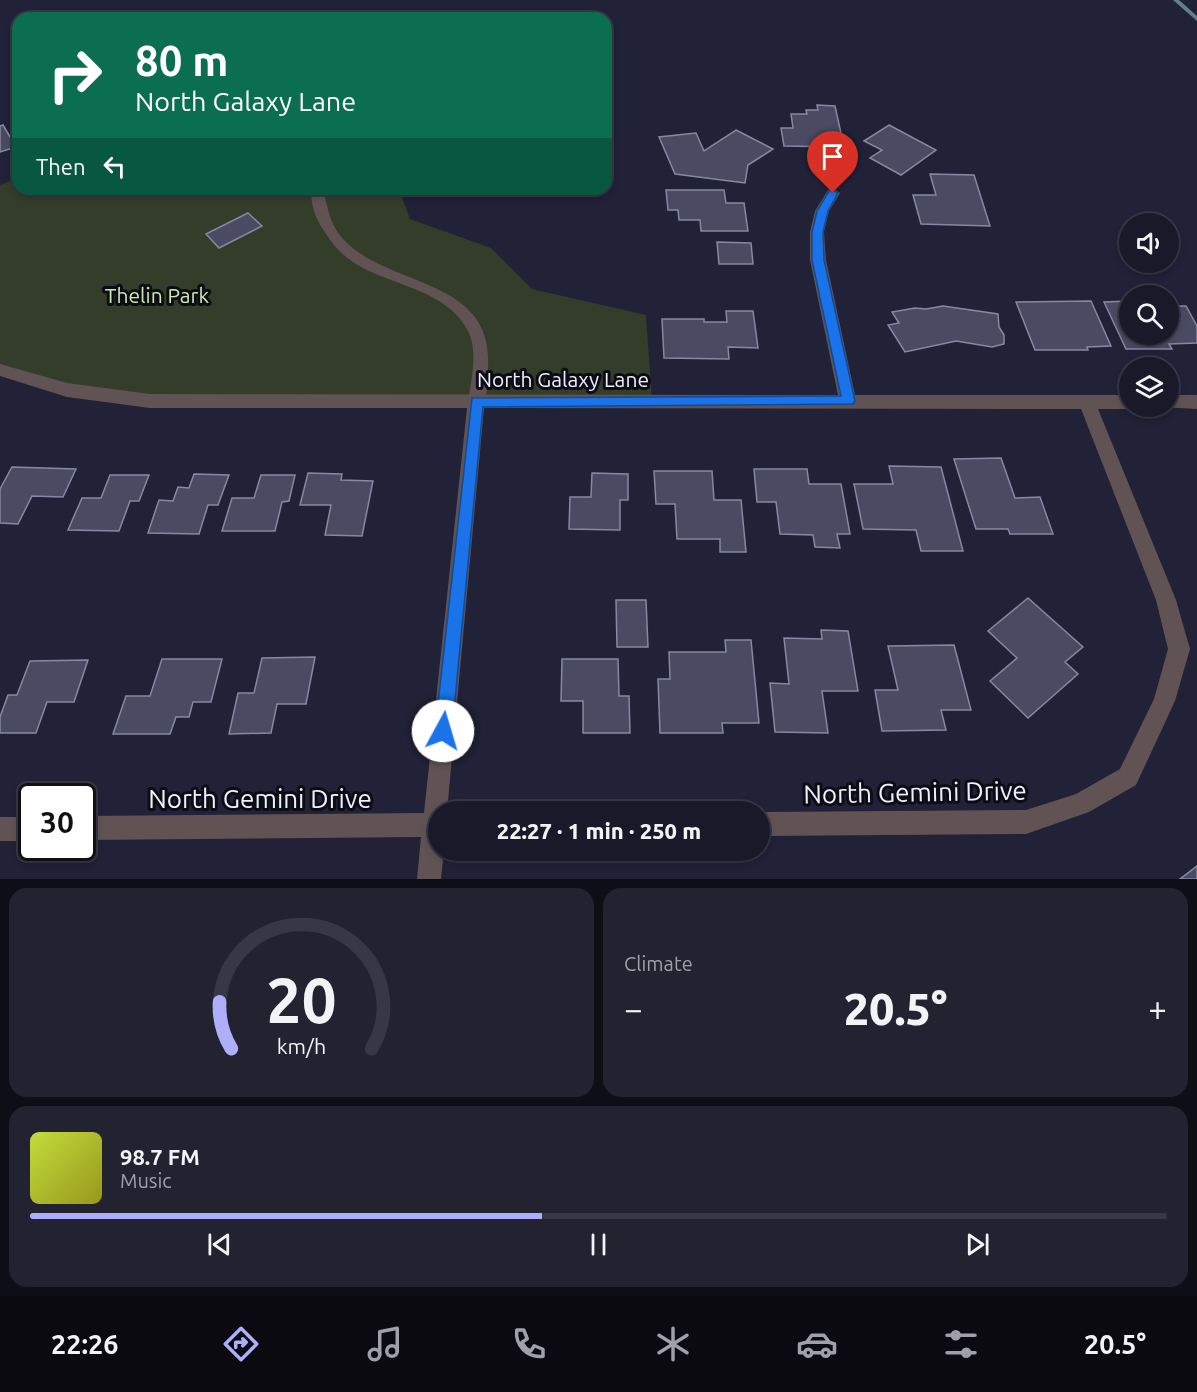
<!DOCTYPE html>
<html lang="en">
<head>
<meta charset="utf-8">
<style>
	:root { --surface:#191929; --page:#222231; --text:#f1f3f6; --muted:#9fa0a8; --line:#373846; --accent:#aeaefa }
	body { margin:0; font-family:Ubuntu,sans-serif; background:var(--page); color:var(--text); height:100vh; display:flex; flex-direction:column; font-size:22px; white-space:nowrap }
	* { box-sizing:border-box; margin:0 }
	p { font-size:20px; color:var(--muted) }
	.icon { flex:none; width:33px; height:33px; fill:none; stroke:currentColor; stroke-width:2; stroke-linecap:round; stroke-linejoin:round }
	.map { position:relative; height:879px; overflow:hidden }
	.side { display:flex; flex-direction:column; gap:9px; padding:9px; background:#0e0e17; flex:1 }
	.side>* { flex:none }
	.top-card { position:absolute; left:12px; top:12px; width:600px; height:183px; border-radius:18px; box-shadow:0 3px 9px #0003,0 0 0 2px var(--line); background:#0b6e4f; color:#fff; overflow:hidden }
	.tools { position:absolute; left:1119px; top:213px; display:grid; gap:12px }
	.tools a { display:grid; place-items:center; width:60px; height:60px; border-radius:50%; background:var(--surface); box-shadow:0 3px 9px #0003,0 0 0 2px var(--line); font-size:30px }
	.speed { position:absolute; left:18px; top:783px; display:flex; gap:12px; font-size:30px; font-weight:700; text-align:center }
	.speed>* { display:grid; place-content:center; width:78px; height:78px; border-radius:50%; background:var(--surface); box-shadow:0 3px 9px #0003,0 0 0 2px var(--line); line-height:1 }
	.speed .limit { border:3px solid #111; border-radius:9px; background:#fff; color:#111 }
	.pin { position:absolute; display:grid; place-items:center; width:51px; height:51px; color:#fff; margin:-62px -26px; border-radius:50% 50% 50% 0; rotate:-45deg; box-shadow:0 0 6px #0007 }
	.pin .icon { rotate:45deg }
	.me { position:absolute; width:66px; margin:-33px; rotate:6deg; stroke-linejoin:round; filter:drop-shadow(0 0 4px #0008) }
	.turn { display:flex; align-items:center; gap:21px; height:126px; padding:0 24px; font-size:27px }
	.turn .icon { width:78px; height:78px; stroke-width:2.5 }
	.turn b { display:block; font-size:42px; line-height:51px }
	.then { display:flex; align-items:center; height:57px; padding:0 24px; background:#0003; gap:12px; font-size:22px }
	.big { font-size:45px; font-weight:800; line-height:1.1 }
	.side .tile { flex:1; display:flex; flex-direction:column; justify-content:center; gap:9px; min-width:0; padding:0 21px; border-radius:18px; background:var(--page) }
	.side .dial { align-items:center; gap:0 }
	.dial svg { height:156px; overflow:visible; fill:none; stroke:var(--line); stroke-width:7; stroke-linecap:round; text-anchor:middle }
	.dial text { fill:var(--text); stroke:none }
	.song { display:flex; align-items:center; gap:18px }
	.cover { width:72px; height:72px; border-radius:9px; background:linear-gradient(135deg,hsl(70 70% 55%),hsl(60 70% 35%)) }
	.played { height:6px; border-radius:3px; background:linear-gradient(90deg,var(--accent) 45%,var(--line) 45%) }
	.keys { display:flex; justify-content:space-around; direction:ltr }
	.heat { display:flex; justify-content:space-between; align-items:center; font-size:33px; direction:ltr }
	.side .tiles { flex:1; display:grid; gap:9px; grid-template-columns:1fr 1fr }
	.tile:last-child { grid-column:span 2 }
	.trip { position:absolute; left:428px; top:801px; width:342px; height:60px; border-radius:30px; background:var(--surface); box-shadow:0 3px 9px #0003,0 0 0 2px var(--line); font-weight:800; line-height:60px; text-align:center }
	.dock { display:flex; height:96px; justify-content:space-around; align-items:center; background:#0a0a10; color:var(--muted) }
	.dock .icon { width:42px; height:42px }
	.dock .active { color:var(--accent) }
	.dock b { font-size:27px; color:var(--text) }
	.map>svg:first-child { display:block }
	.green { fill:#333d2a }
	.lines { fill:none; stroke-linecap:round; stroke-linejoin:round }
	.stream { fill:#61808c; fill-rule:evenodd }
	.building { fill:#4a4a63; stroke:#8788a3; stroke-width:1.5 }
	.lane { fill:#615354; fill-rule:evenodd }
	.street { fill:#615354; fill-rule:evenodd }
	.route { fill:#1a73e8; stroke:#114b97; stroke-width:1.5 }
	.labels { text-anchor:middle; dominant-baseline:central; stroke-width:6; stroke-linejoin:round; paint-order:stroke }
	.park-label { font-size:21px; fill:#cce9b0; stroke:#0c0c15 }
	.street-label { font-size:21px; fill:#eeeefe; stroke:#0c0c15 }
	.near-street-label { font-size:26px; fill:#eeeefe; stroke:#0c0c15 }
</style>
</head>
<body>
<div class="map">
<svg width="1197" height="879" viewBox="0 0 1197 879">
	<rect width="100%" height="100%" fill="#212137"/>
	<path class="green" d="M18 178V189H399L410 219 491 248 532 289 646 315 652 401H150L0 370V185Z"/>
	<g class="lines">
		<path class="stream" d="M1173 0H1179L1197 16V21Z"/>
	</g>
	<path class="building" d="M817 105 835 106 844 147 784 146 781 128H793L791 114H807L806 110H818Z
		M3 125 16 147 0 152V126Z
		M889 125 936 150 901 175 870 158 882 150 864 141Z
		M736 130 773 149 748 165 745 183 675 174 659 137 696 133 704 151Z
		M930 174 974 175 990 226 921 224 913 195H936Z
		M666 190H724L726 203H744L748 231H701L700 220H679L678 210H668Z
		M248 213 262 226 219 248 206 234Z
		M717 242 751 243 753 264H719Z
		M1091 301 1111 346 1087 347 1088 350H1035L1016 302Z
		M1130 301V334H1168V306H1186L1197 326V343L1169 344 1172 349H1126L1104 302Z
		M943 306 998 314 999 327 1004 335V344L992 347 956 341 905 352 888 325 899 323 892 312 915 308 926 309Z
		M726 311H753L758 348 728 347 729 359 664 358 662 319H704V322H727Z
		M1001 458 1015 498 1040 497 1053 534H1010L1008 529H976L954 459Z
		M889 466 941 467 963 551H921L916 530 863 529 854 484H893Z
		M12 467 76 469 63 497 32 496 18 524 0 523V489Z
		M754 469H807L809 484H841L850 534H837L840 548 815 547 813 535 780 534 776 502H757Z
		M654 471H712L714 500H741L746 552H720V539H677L675 504H656Z
		M308 473 342 474 341 480 373 481 362 536 325 535 331 505H300Z
		M592 473 628 474V500H620V530L569 529 570 497H591Z
		M194 474 229 475 218 505H208L199 534 148 533 159 500 173 501 178 487 189 488Z
		M110 475H149L139 501H130L119 531 68 530 82 498H101Z
		M261 475H295L289 501 282 502 275 531H222L232 498H254Z
		M1028 598 1083 647 1065 662 1078 674 1028 718 990 681 1017 658 988 631Z
		M616 600H646L648 647H617Z
		M821 630 848 631 858 691H822L828 733 775 732 770 683 789 684 784 638 822 639Z
		M725 640H751L759 723H722L723 733H660L658 679H670L669 652H726Z
		M954 645 971 710H941L946 730 882 731 875 690H898L888 646Z
		M315 657 306 704H277L271 733 229 734 238 693H254L262 658Z
		M162 659H222L211 702H193L189 717H176L170 734H113L126 696H150Z
		M562 659H618L619 696H629L630 733H583V701H561Z
		M88 660 74 702H47L36 733H0V717L8 695H17L30 661Z
		M1197 866V879H1180Z"/>
	<g class="lines">
		<path class="lane" d="M311 189H323C328 208 329 223 343 239 388 288 493 277 488 366 488 378 488 395 482 406H470L468 402C471 381 478 354 469 333 449 289 389 286 353 262 341 254 332 244 325 232 315 219 311 205 311 189Z"/>
		<path class="street" d="M833 188 840 193 829 211 824 232 826 260 855 395H1130V406H1136L1130 409H1098L1176 600 1190 649 1175 701 1136 785 1089 812 1026 834 759 836V812L1026 810 1076 794 1120 769 1154 699 1168 649 1156 600 1081 409 484 408 447 812H438V850H444L441 879H417L421 837 82 840V816L424 813 467 408H150L67 397 0 376V364L67 383 150 394 838 395 810 260V232L815 211 828 190Z
			M1168 395H1197V409L1162 407 1168 406Z
			M0 817H32V841H0Z"/>
	</g>
	<path class="route" d="M833 190 838 193 828 211 823 232 824 260 855 401 853 404 483 407 452 731 449 737 443 740 437 737 435 731 472 398 841 396 812 260V232L817 211 829 191Z"/>
	<g class="labels">
		<g class="park-label">
			<text x="157" y="295">Thelin Park</text>
		</g>
		<g class="street-label">
			<text x="563" y="379">North Galaxy Lane</text>
		</g>
		<g class="near-street-label">
			<text transform="translate(915 792) rotate(-1)">North Gemini Drive</text>
			<text x="260" y="798">North Gemini Drive</text>
		</g>
	</g>
</svg>
<div class="tools">
<a><svg class="icon" aria-label="sound" viewBox="0 0 24 24"><path d="M4 9h4l5-4v14l-5-4H4zM17 9q2 3 0 6"/></svg></a>
<a><svg class="icon" aria-label="search" viewBox="0 0 24 24"><circle cx="10" cy="10" r="6"/><path d="M15 15l6 6"/></svg></a>
<a><svg class="icon" aria-label="layers" viewBox="0 0 24 24"><path d="M12 4l9 5-9 5-9-5zM3 14l9 5 9-5"/></svg></a>
</div>
<div class="speed"><div class="limit">30</div></div>
<div class="pin" style="left:833px;top:193px;background:#d93025"><svg class="icon" aria-label="arrive" viewBox="0 0 24 24"><path d="M6 21V4h12l-3 4 3 4H6"/></svg></div>
<svg class="me" style="left:443px;top:731px" viewBox="-20 -20 40 40"><circle r="19" fill="#fff"/><path d="M0-13L10 11 0 6-10 11z" fill="#1a73e8"/></svg>
<div class="trip">22:27 · 1 min · 250 m</div>
<div class="top-card">
<div class="turn"><svg class="icon" aria-label="right" viewBox="0 0 24 24"><path d="M7 20v-9h11M14 6l5 5-5 5"/></svg><div><b>80 m</b>North Galaxy Lane</div></div>
<div class="then">Then<svg class="icon" aria-label="left" viewBox="0 0 24 24"><path d="M17 20v-9H6M10 6l-5 5 5 5"/></svg></div>
</div>
</div>
<section class="side">
<div class="tiles">
<div class="tile dial"><svg viewBox="0 0 100 80">
<path d="M14 69A42 42 0 1 1 86 69"/>
<path d="M14 69A42 42 0 0 1 8 45" stroke="#aeaefa"/>
<text x="50" y="56" font-size="32" font-weight="700">20</text>
<text x="50" y="72" font-size="11">km/h</text>
</svg></div>
<div class="tile"><p>Climate</p>
<div class="heat"><a>−</a><b class="big">20.5°</b><a>+</a></div>
</div>
<div class="tile">
<div class="song"><i class="cover"></i><div><b>98.7 FM</b><p>Music</p></div></div>
<div class="played"></div>
<div class="keys"><svg class="icon" aria-label="previous" viewBox="0 0 24 24"><path d="M18 5L8 12l10 7zM5 5v14"/></svg><svg class="icon" aria-label="pause" viewBox="0 0 24 24"><path d="M8 5v14M16 5v14"/></svg><svg class="icon" aria-label="next" viewBox="0 0 24 24"><path d="M6 5l10 7-10 7zM19 5v14"/></svg></div>
</div>
</div>
</section>
<nav class="dock">
<b>22:26</b>
<svg class="icon active" aria-label="directions" viewBox="0 0 24 24"><path d="M12 3l9 9-9 9-9-9zM9 14v-3h6M13 9l2 2-2 2"/></svg>
<svg class="icon" aria-label="music" viewBox="0 0 24 24"><path d="M9 18V5l10-2v13"/><circle cx="6" cy="18" r="3"/><circle cx="16" cy="16" r="3"/></svg>
<svg class="icon" aria-label="phone" viewBox="0 0 24 24"><path d="M5 4h4l2 5-3 2q2 4 5 5l2-3 5 2v4C11 20 4 13 5 4z"/></svg>
<svg class="icon" aria-label="climate" viewBox="0 0 24 24"><path d="M12 3v18M4 7l16 10M4 17L20 7"/></svg>
<svg class="icon" aria-label="car" viewBox="0 0 24 24"><path d="M5 17H2v-5l4-1 3-4h7l3 4 3 1v5h-3M9 17h6M6 11h13"/><circle cx="7" cy="17" r="2"/><circle cx="17" cy="17" r="2"/></svg>
<svg class="icon" aria-label="filters" viewBox="0 0 24 24"><path d="M4 7h16M4 17h16"/><circle cx="9" cy="7" r="2"/><circle cx="15" cy="17" r="2"/></svg>
<b>20.5°</b>
</nav>
</body>
</html>
